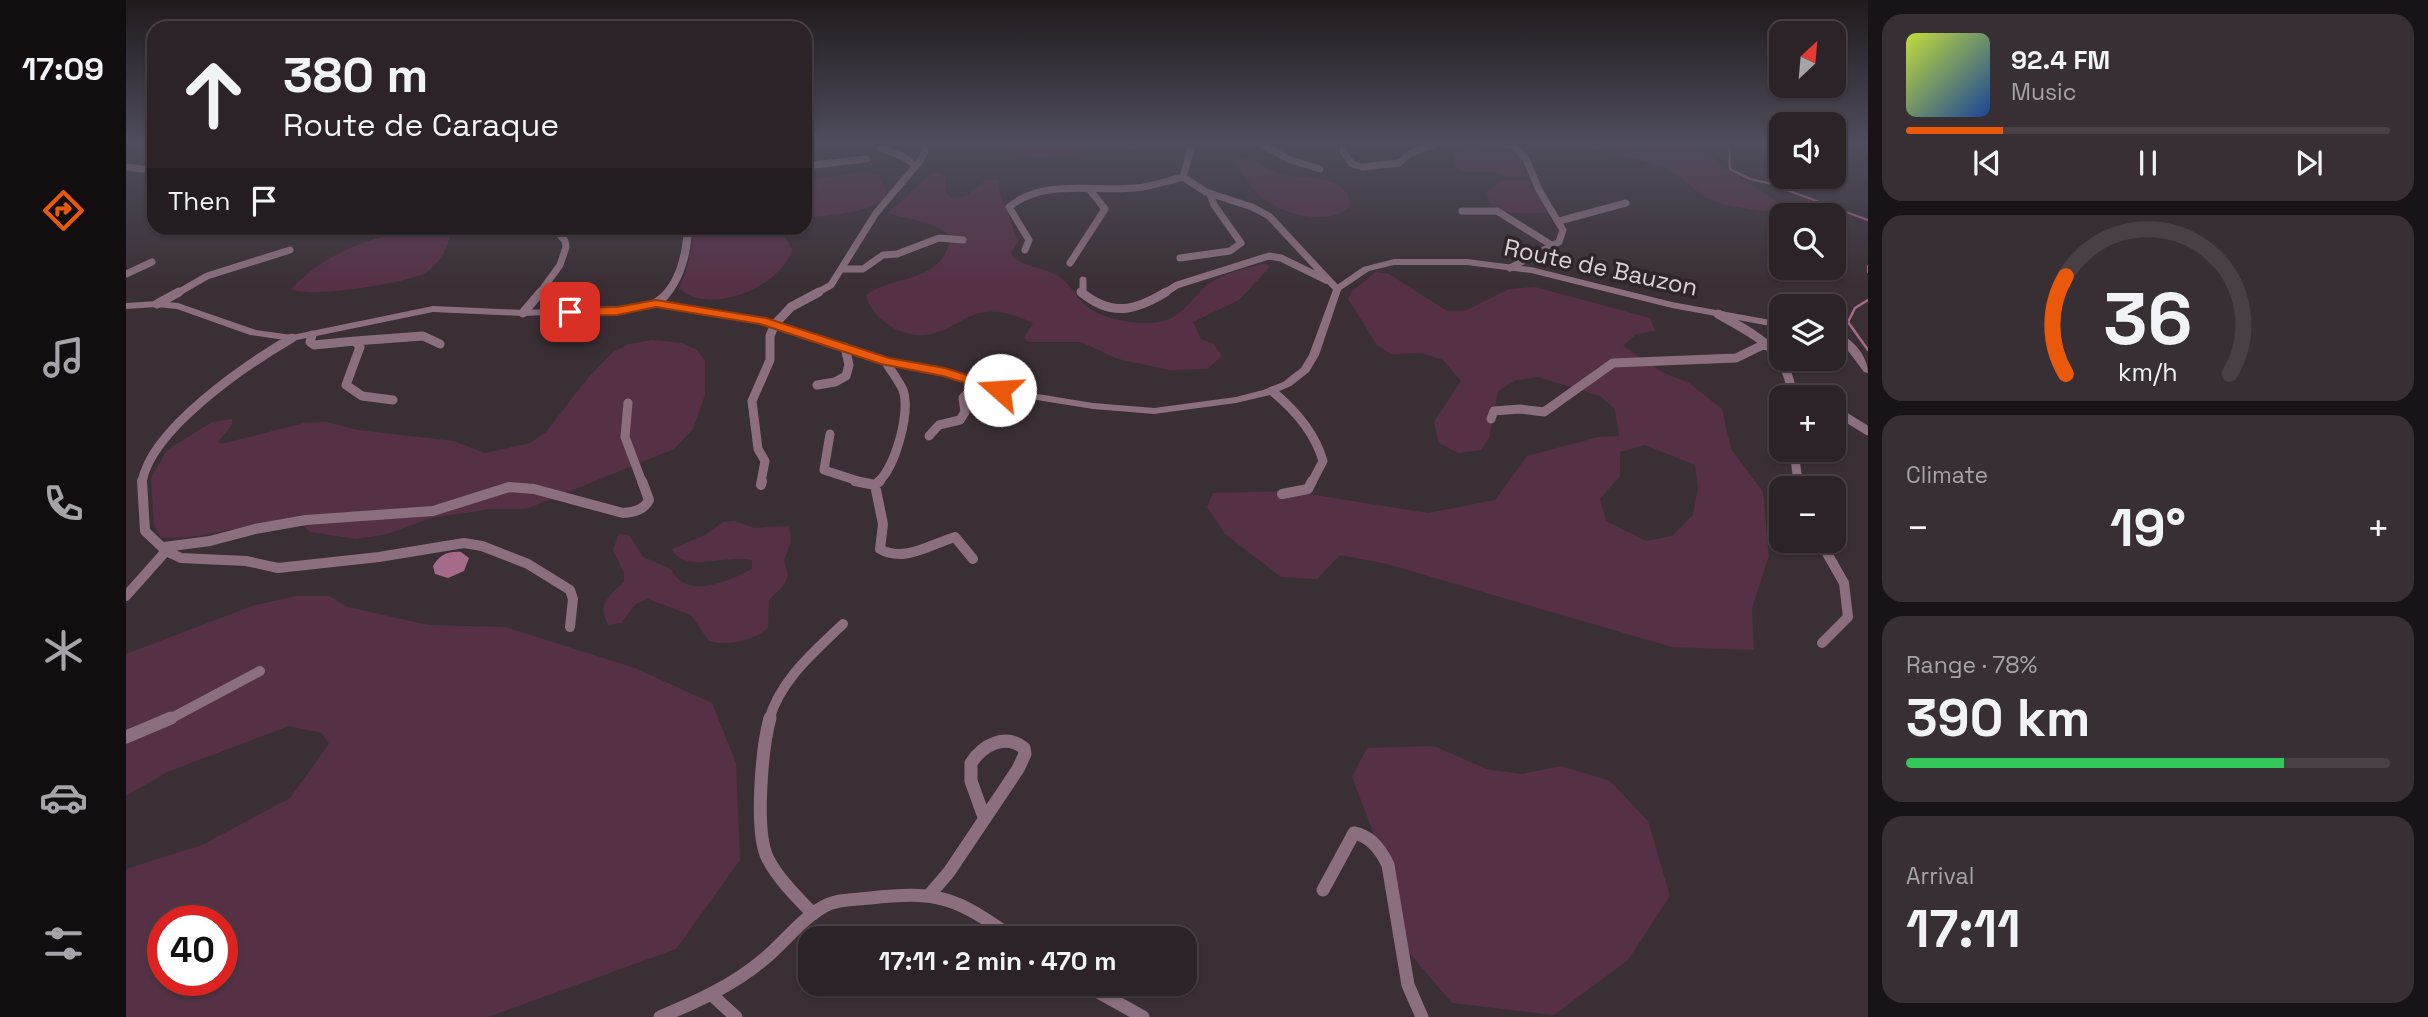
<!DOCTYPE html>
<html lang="en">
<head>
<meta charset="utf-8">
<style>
	:root { --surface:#2c2328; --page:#382f34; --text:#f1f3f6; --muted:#a6a4a8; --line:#484045; --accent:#ea580c }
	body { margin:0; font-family:"Space Grotesk",sans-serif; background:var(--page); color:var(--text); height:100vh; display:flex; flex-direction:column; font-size:26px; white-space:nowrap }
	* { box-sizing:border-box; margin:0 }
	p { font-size:23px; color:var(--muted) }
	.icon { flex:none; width:38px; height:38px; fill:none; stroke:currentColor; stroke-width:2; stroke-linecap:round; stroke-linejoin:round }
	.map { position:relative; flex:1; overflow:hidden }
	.panel { display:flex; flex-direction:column; gap:14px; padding:14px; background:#181316; width:560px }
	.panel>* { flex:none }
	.banner { position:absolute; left:21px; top:21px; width:665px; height:214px; border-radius:21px; box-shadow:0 2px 5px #0004,0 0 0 2px var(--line); background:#2c2328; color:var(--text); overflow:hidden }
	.needle { width:46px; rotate:26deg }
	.controls { position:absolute; left:1643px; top:21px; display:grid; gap:14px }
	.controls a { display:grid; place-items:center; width:77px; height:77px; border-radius:14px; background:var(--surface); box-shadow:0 2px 5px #0004,0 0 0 2px var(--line); font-size:35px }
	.speed { position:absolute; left:21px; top:905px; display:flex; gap:14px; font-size:35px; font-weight:700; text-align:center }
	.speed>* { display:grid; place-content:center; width:91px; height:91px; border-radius:50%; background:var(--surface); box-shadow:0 2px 5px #0004,0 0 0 2px var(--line); line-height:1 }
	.speed .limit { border:10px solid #d22; background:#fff; color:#111 }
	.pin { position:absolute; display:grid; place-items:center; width:60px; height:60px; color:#fff; margin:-30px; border-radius:14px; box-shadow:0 4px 10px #0006 }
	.me { position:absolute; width:77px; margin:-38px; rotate:289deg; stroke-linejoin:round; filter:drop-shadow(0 0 5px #0008) }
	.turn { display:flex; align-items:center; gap:24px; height:147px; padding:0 21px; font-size:32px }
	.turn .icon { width:91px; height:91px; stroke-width:2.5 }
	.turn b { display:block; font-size:49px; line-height:60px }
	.then { display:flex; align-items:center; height:66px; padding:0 21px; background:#0003; gap:14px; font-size:26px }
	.big { font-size:52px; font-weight:600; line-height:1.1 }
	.panel .card { flex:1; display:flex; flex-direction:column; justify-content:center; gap:10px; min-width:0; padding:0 24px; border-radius:21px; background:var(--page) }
	.panel .dial { align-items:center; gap:0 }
	.dial svg { height:182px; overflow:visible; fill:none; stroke:var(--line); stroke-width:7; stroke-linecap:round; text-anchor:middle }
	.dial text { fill:var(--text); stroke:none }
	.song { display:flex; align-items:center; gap:21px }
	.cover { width:84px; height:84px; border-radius:10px; background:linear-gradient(135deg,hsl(70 70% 55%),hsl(220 70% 35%)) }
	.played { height:7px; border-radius:4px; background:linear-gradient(90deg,var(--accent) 20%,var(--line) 20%) }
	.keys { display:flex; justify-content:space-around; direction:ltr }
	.heat { display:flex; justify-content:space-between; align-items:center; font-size:38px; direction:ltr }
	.charge { height:10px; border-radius:5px; background:linear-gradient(90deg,#34c759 78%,var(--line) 0) }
	.trip { position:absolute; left:672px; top:926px; width:399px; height:70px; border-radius:21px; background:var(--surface); box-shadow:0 2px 5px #0004,0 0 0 2px var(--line); font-weight:600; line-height:70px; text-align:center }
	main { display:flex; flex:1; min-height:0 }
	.dock { display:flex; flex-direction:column; width:126px; justify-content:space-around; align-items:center; background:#120e10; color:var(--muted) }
	.dock .icon { width:49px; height:49px }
	.dock .active { color:var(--accent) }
	.dock b { font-size:32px; color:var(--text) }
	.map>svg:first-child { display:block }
	.green { fill:#563146; fill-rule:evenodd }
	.water { fill:#a66a8b }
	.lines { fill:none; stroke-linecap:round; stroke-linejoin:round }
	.stream-far1 { stroke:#a66a8b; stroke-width:2 }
	.stream { stroke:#a66a8b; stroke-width:2.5 }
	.minor-far3 { stroke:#8b6f7e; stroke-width:7 }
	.minor-far2 { stroke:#8b6f7e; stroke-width:9 }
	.minor-far1 { stroke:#8b6f7e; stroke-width:10 }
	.minor { stroke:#8b6f7e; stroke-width:13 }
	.tertiary { fill:#8b6f7e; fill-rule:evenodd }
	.route { fill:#ea580c; stroke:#983908; stroke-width:2 }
	.labels { text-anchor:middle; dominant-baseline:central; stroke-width:7; stroke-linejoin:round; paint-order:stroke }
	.street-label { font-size:24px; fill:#d8d1d5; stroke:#30252b }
</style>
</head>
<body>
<main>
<nav class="dock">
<b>17:09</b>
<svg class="icon active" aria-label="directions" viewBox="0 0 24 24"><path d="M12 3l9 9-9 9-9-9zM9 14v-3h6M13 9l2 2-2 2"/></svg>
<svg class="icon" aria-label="music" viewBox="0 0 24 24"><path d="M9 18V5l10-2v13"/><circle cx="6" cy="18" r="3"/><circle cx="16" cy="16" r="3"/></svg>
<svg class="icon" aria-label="phone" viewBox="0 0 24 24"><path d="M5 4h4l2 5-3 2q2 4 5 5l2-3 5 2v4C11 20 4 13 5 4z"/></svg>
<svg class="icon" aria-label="climate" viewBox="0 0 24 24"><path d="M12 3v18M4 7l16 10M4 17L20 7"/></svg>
<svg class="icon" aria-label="car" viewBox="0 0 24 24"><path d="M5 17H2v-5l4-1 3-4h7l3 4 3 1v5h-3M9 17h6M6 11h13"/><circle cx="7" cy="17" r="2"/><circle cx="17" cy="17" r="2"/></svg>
<svg class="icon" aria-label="filters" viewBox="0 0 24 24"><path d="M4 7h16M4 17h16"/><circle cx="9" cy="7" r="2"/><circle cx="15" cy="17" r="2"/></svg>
</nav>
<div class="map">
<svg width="1742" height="1017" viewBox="0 0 1742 1017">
	<rect width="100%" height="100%" fill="#3a2f35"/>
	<path class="green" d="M876 142H1017L1008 150C995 151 982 151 969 152 944 153 891 168 876 142Z
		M1438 142H1574L1592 164 1651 201 1648 210 1634 211 1595 204 1579 197 1540 167Z
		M1358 143C1375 146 1388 148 1398 163L1395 177C1383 179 1378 173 1367 172 1353 170 1326 179 1328 154Z
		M1115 158C1136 161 1143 172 1162 176 1184 180 1224 174 1224 207 1200 227 1153 214 1132 194 1123 186 1117 172 1109 162Z
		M739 172 753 175C754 180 759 186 760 191 763 213 693 216 679 218V180Z
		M810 172 820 176C821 186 815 192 826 198L840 196 860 180H874L872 187 892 241 885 254C897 270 921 266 936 279 946 287 952 299 961 307 980 321 1023 328 1044 319 1060 311 1070 293 1084 283 1098 273 1123 267 1140 264L1144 267 1113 300 1067 322 1075 339 1088 344 1096 356 1081 369 1044 370 992 359 955 342H902L898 338 907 323C889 315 875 309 854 313 839 316 825 329 809 333 783 342 746 322 740 295 762 279 792 282 812 263 819 257 822 246 826 238 811 221 783 220 762 213L765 209C783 201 792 178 810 172Z
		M1401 180 1421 210 1418 213C1399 213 1361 218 1361 191L1375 181Z
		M286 228H323C327 243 312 266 299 273 282 283 179 299 165 289 201 252 238 241 286 228Z
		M584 228H653L666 249C657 286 583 317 553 288 563 269 564 250 569 230Z
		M1250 272 1263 274 1321 311H1339L1383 289 1409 287 1524 318 1529 331 1510 334 1497 346 1536 372 1563 383 1596 409 1605 449 1637 492 1643 556 1626 608 1628 650 1546 647 1261 564 1214 555 1191 579 1155 577 1099 534 1081 507 1087 493 1164 491 1302 513 1369 500 1401 456 1472 437 1493 436 1489 409 1474 396 1412 377 1390 380 1372 391 1363 438 1355 450 1332 453 1313 443 1308 422 1335 381 1317 360 1296 353 1265 354 1251 345 1222 299 1225 292ZM1519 445 1569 465 1572 488 1567 515 1546 536 1520 541 1480 521 1474 499 1494 476V452Z
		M526 340 556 343 570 349 579 360V395L567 429 548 449 400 509H365L305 518 261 534 230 539 184 532 169 518 66 537 35 538 28 526 25 478 41 450 86 422 106 419V425L92 442 95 444 178 423 200 422 232 430 328 441 359 453 404 443 420 432 461 379 487 352 503 344Z
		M609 521 628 528 663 526 665 542 658 560 662 576 657 586 643 600 642 628C626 641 603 646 583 641L565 615 522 599 510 604 495 623 483 625C469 606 484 595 498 582V573L487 550 493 533 504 536 517 557 545 569C560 601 603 581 626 569V560C604 554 556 574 546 549L579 535 597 522Z
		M170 596H203L222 607 302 625 379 627 509 668 586 703 610 763 614 860 550 949 362 1017H0V869L76 845 164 798 203 744 196 733 163 726 41 772 0 796V654L126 606ZM37 920H96V980H37Z
		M1308 746 1360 769 1396 774 1435 766 1484 781 1522 821 1544 896 1502 960 1428 1015 1326 1003 1274 942 1249 837 1226 777 1241 748Z"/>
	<path class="water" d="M335 552 343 558 338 571 322 578 309 574 307 566C313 555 323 551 335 552Z"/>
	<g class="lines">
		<path class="stream-far1" d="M1600 142 1603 145 1604 169 1624 179 1642 183 1742 220
			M1742 266V272"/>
		<path class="stream" d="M1742 300 1729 308 1722 322 1742 350"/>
		<path class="minor-far3" d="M1067 142 1057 177 1080 192 1126 207 1143 216 1211 289
			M1133 142 1162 159 1194 169
			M1218 142 1217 151 1226 164 1236 167 1273 163 1283 154 1314 142
			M1361 142 1384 145
			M1384 142 1400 159 1413 190 1437 230 1433 242 1384 268
			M754 148 778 157 790 166
			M679 166 740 159
			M0 167 16 169
			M1336 211H1371L1427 246
			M1433 221 1500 203
			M899 250 903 240 883 207C918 178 968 192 1009 188 1025 187 1041 181 1057 177
			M1054 258 1104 251 1115 243 1088 205 1084 194
			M944 263 979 209 964 190
			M715 269H737L757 255 771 254 813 238 837 240
			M0 274 26 262
			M50 294 81 276 164 250
			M413 294 434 265 440 247 439 241 428 228
			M689 294 705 285 750 213 794 161 799 151 797 142
			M957 294V280
			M1037 294 1051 285 1143 256 1155 258 1200 280"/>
		<path class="minor-far2" d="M955 292C985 317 1009 311 1040 292
			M31 304 53 292
			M397 313 415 292
			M1592 314C1629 335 1663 350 1666 397
			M186 335 184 342 188 345 229 341 234 347 220 385 236 396 267 400
			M229 341 297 336 314 344
			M691 385 709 382 720 376 723 365 719 347
			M1146 391C1168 409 1189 433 1197 461L1186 482
			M502 403 499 437 516 482
			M1718 416 1742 431
			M1365 419 1368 411 1394 409 1418 412 1487 363 1610 358 1641 343
			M704 434 698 470 735 482
			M803 436 813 425 834 420 839 412 837 398 851 382
			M1668 450 1672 482
			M16 482C25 429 121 364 166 338
			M635 482 639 461 632 449 626 401 644 360V336L649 324 665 307 693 292
			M752 482C769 468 785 412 777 390 773 381 765 371 760 362"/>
		<path class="minor-far1" d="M16 481 19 531 40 551 55 558 120 561 152 568 253 557 338 543 356 546 402 564 444 590 447 599 444 627
			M729 481 749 485 757 524 754 549C778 563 805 544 829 537L847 559
			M1671 481 1673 488
			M635 485 636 481
			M749 485 754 481
			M1156 494 1182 489 1186 481
			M1694 541 1718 583 1722 617 1696 643
			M38 547 84 541 129 529 180 520 307 511 383 487 408 489 497 513C508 512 518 510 523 500L516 481
			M0 596 40 551
			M42 720 134 671
			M643 720C654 680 688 652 717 624"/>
		<path class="minor" d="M644 718C636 747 628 833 642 859 653 880 671 897 687 914
			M0 737 45 718
			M1197 890 1228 833C1245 836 1255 850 1262 865L1282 985 1296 1017
			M805 893 823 872 892 769 899 754 898 748C879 733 857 745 845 763V781L858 817
			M958 984 1017 1017
			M587 996 610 1017
			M534 1017C570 1002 606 986 637 960 657 944 674 920 697 907 710 899 728 900 744 898 813 890 831 898 887 938"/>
		<path class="tertiary" d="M558 228H566C565 255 558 282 539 302L639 318 762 359 819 369 893 391 967 403 1028 408 1110 397 1137 390 1157 382 1175 368 1183 355 1208 287 1237 267 1268 259H1341L1405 267 1546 302 1656 322V328L1546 308 1405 273 1341 265H1268L1243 271 1215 290 1193 355 1183 372 1165 386 1144 395 1110 403 1028 414 967 409 892 397 818 375 756 364 634 323 531 306 514 311 397 316 307 312 166 341 124 335 51 309 31 307 0 309V303L31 301 52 303 130 330 166 335 307 306 397 310 514 305C547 297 556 259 558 228Z
			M1708 331C1725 337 1742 355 1742 373L1738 372 1717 344 1708 338Z"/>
	</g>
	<linearGradient id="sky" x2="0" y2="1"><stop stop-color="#201a1d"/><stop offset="0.5" stop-color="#4f4d5c"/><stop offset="1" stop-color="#4f4d5c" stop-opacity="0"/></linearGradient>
	<rect width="1742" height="285" fill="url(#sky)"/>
	<path class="route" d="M530 300 640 318 763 358 819 368 879 387 881 390 874 394 817 376 755 364 634 324 530 307 491 315 444 316 437 312 444 308 491 307Z"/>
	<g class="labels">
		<g class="street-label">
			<text transform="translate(1475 267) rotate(12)">Route de Bauzon</text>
		</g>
	</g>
</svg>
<div class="controls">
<a><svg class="needle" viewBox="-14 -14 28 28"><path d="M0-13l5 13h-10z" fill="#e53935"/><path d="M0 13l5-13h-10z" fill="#a6a4a8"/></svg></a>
<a><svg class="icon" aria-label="sound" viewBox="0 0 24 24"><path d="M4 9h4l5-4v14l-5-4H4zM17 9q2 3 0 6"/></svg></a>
<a><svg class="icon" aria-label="search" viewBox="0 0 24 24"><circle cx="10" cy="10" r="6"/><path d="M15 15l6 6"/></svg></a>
<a><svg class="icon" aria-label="layers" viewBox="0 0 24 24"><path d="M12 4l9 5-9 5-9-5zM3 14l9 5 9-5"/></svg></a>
<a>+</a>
<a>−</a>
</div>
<div class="speed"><div class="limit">40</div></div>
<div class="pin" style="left:444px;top:312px;background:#d93025"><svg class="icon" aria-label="arrive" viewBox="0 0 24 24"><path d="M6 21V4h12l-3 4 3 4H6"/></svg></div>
<svg class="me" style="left:874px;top:390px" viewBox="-20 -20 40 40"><circle r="19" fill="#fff"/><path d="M0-13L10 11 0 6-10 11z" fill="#ea580c"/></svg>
<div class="trip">17:11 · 2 min · 470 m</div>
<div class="banner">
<div class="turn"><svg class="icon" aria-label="ahead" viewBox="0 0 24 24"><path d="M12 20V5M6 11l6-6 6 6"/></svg><div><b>380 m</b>Route de Caraque</div></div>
<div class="then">Then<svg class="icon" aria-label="arrive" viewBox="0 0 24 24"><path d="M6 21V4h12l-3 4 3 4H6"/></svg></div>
</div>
</div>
<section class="panel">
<div class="card">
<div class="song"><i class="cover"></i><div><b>92.4 FM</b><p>Music</p></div></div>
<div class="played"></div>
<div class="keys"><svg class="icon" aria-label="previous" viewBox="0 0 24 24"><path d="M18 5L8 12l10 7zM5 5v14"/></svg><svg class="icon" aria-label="pause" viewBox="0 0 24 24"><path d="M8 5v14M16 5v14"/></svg><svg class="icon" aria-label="next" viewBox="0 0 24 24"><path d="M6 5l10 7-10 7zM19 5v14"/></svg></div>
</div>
<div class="card dial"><svg viewBox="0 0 100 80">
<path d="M14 69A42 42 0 1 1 86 69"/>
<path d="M14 69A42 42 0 0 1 14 26" stroke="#ea580c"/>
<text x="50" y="56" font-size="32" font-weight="700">36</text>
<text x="50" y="72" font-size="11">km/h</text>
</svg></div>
<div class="card"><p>Climate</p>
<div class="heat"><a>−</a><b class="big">19°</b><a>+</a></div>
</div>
<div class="card"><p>Range · 78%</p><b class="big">390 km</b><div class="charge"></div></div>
<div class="card"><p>Arrival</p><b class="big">17:11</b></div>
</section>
</main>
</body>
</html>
